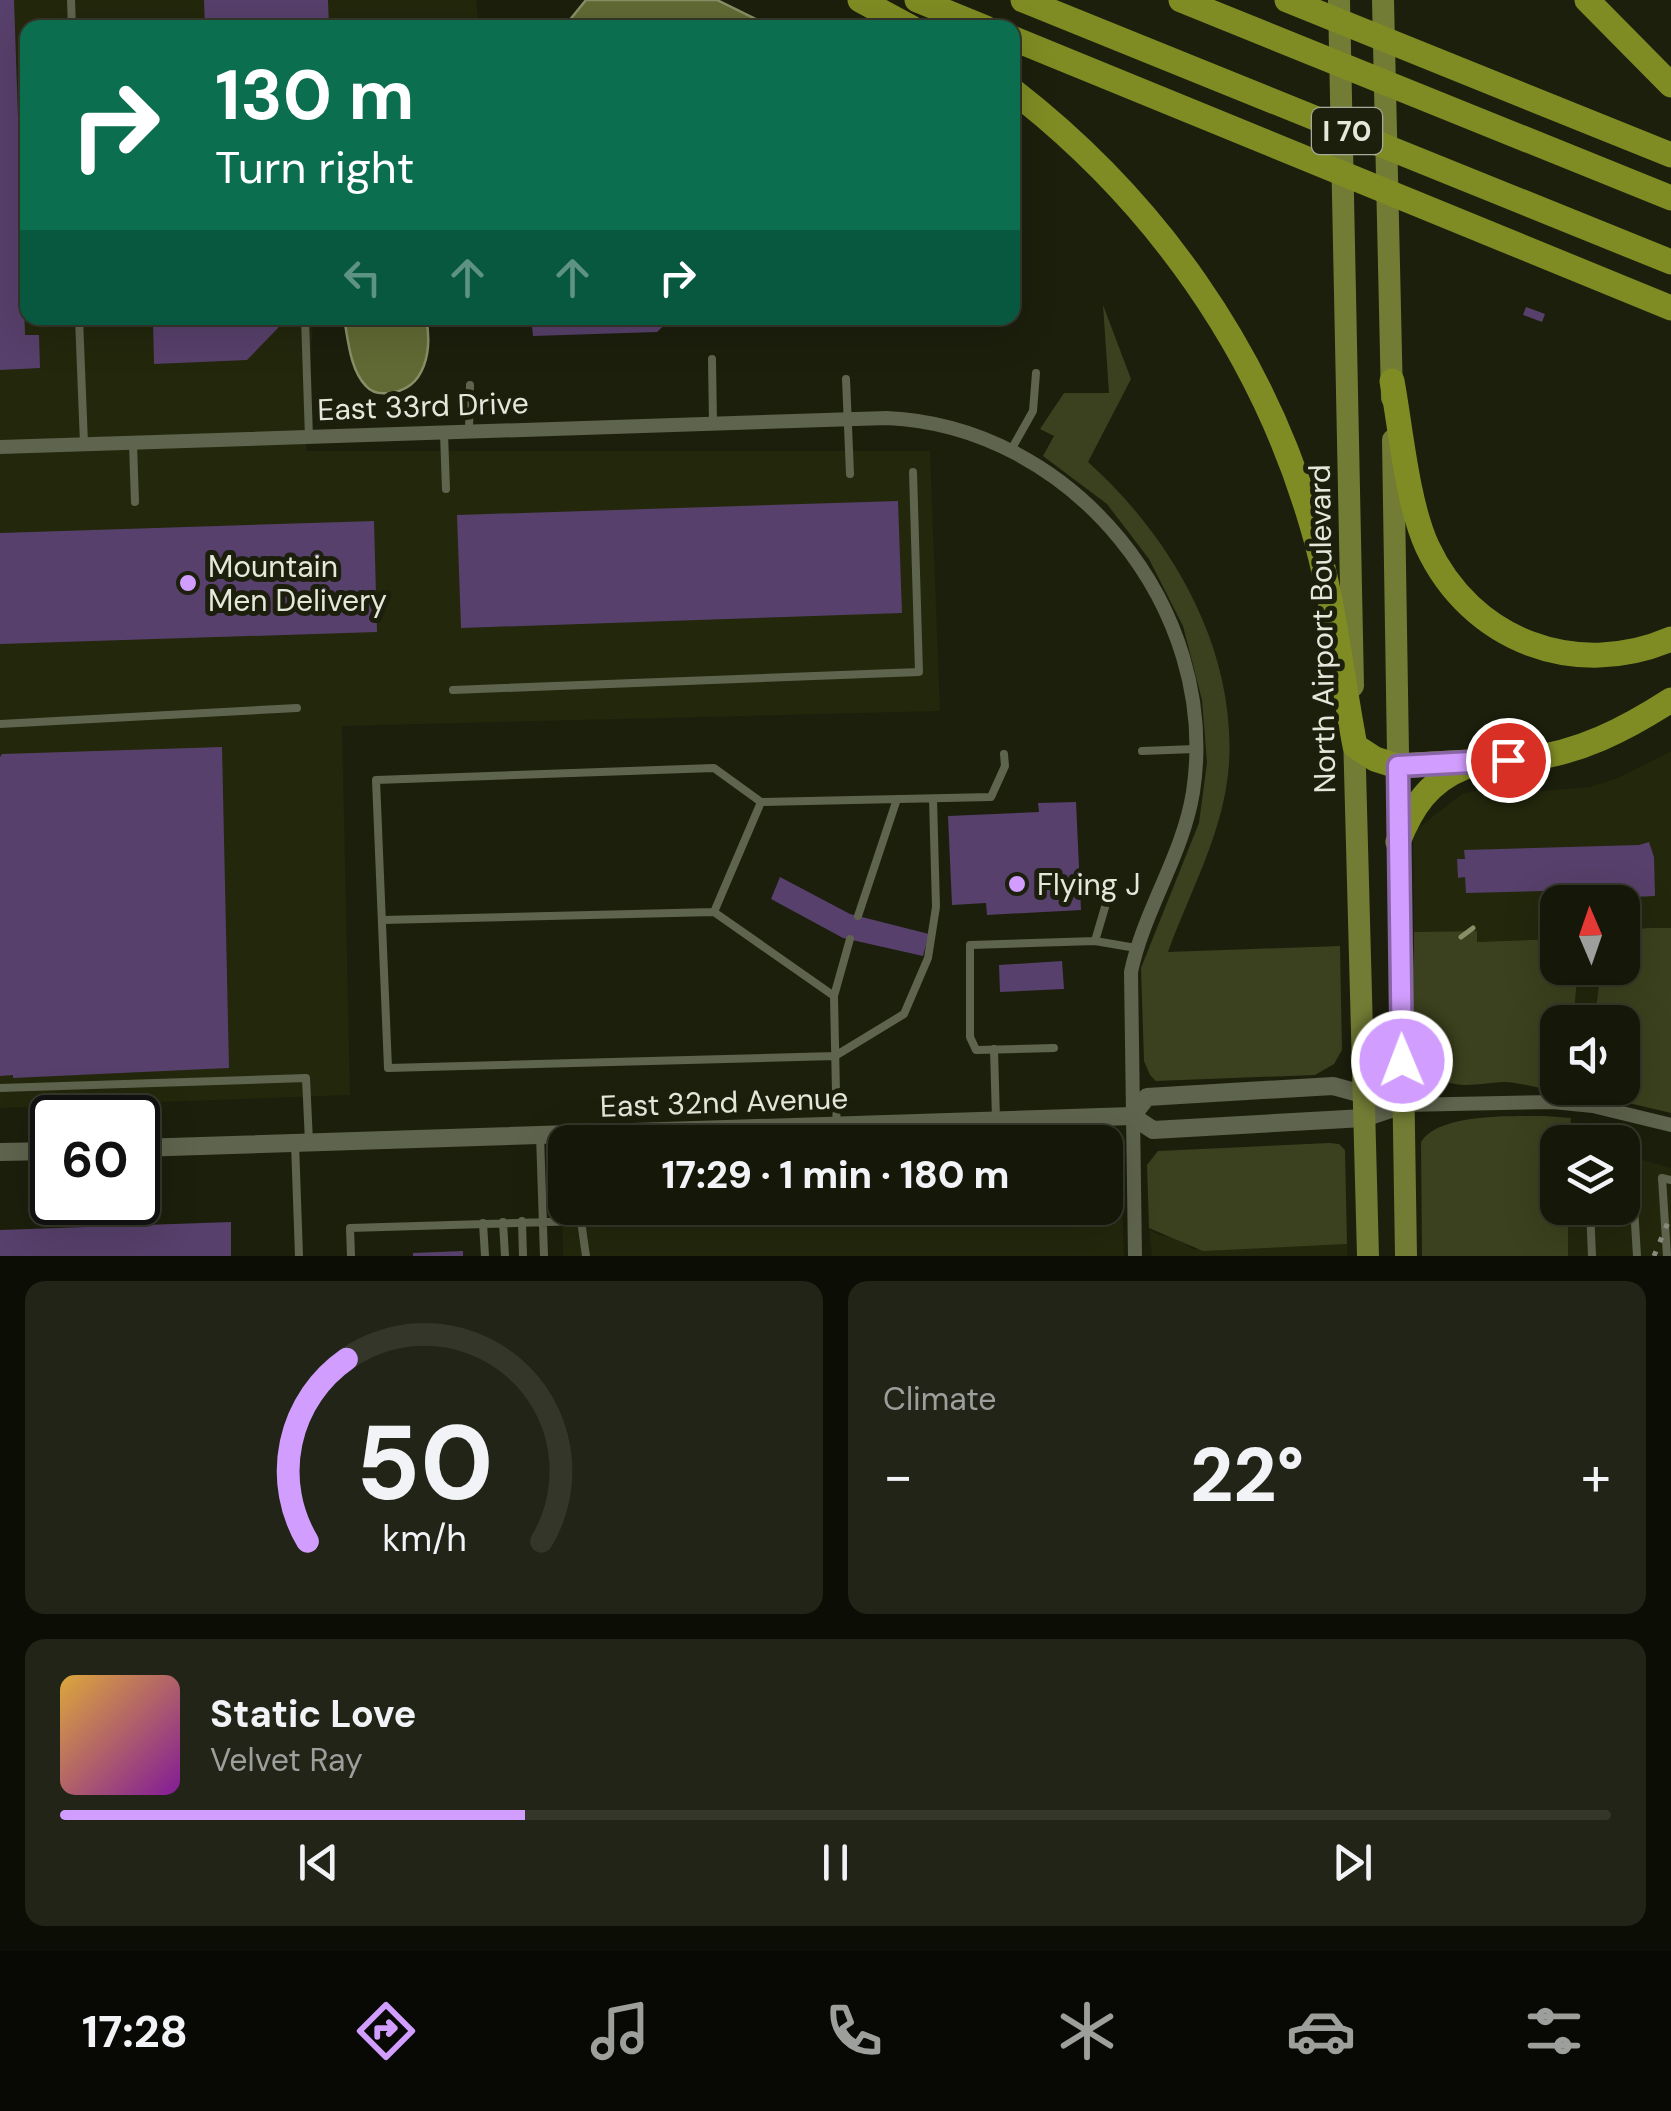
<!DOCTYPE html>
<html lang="en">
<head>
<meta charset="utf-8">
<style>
	:root { --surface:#151709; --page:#222417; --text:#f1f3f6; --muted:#9d9f9c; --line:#34362a; --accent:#d19dfe }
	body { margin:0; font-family:"DM Sans",sans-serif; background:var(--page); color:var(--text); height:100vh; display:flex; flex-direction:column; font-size:38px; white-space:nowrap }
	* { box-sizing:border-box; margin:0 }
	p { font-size:32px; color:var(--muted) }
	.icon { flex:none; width:55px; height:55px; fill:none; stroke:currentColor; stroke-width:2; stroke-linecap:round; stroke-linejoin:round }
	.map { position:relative; height:1256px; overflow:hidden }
	.details { display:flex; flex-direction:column; gap:25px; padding:25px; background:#0c0d05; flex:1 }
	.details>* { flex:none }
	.guide { position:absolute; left:20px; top:20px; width:1000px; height:305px; border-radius:20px; box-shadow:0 10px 40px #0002,0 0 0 2px var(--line); background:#0b6e4f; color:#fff; overflow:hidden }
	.needle { width:65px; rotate:358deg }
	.buttons { position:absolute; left:1540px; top:885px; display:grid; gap:20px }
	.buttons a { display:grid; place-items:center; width:100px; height:100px; border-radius:20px; background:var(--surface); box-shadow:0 10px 40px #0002,0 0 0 2px var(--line); font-size:50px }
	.speed { position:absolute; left:30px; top:1095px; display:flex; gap:20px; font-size:50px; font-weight:700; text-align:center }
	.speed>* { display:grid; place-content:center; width:130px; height:130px; border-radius:50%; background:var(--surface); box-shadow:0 10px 40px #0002,0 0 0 2px var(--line); line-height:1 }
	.speed .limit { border:5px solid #111; border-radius:15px; background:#fff; color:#111 }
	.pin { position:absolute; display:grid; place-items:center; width:85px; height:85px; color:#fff; margin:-42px; border:5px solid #fff; border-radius:50%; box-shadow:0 2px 10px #0007 }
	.me { position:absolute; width:110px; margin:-55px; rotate:359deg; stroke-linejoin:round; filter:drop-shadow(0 0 8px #0008) }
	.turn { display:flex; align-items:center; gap:35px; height:210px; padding:0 30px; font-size:45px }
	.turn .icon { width:130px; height:130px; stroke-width:2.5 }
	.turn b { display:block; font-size:70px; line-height:85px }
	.lanes { display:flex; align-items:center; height:95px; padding:0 30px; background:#0003; justify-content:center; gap:50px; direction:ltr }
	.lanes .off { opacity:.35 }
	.big { font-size:75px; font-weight:800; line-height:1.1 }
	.details .card { flex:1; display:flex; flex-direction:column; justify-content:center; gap:15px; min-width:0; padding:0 35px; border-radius:20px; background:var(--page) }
	.details .dial { align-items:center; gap:0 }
	.dial svg { height:260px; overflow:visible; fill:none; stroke:var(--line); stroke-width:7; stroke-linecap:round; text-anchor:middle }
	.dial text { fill:var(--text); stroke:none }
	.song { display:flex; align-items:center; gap:30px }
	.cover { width:120px; height:120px; border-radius:15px; background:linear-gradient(135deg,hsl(40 70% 55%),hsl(290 70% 35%)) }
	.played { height:10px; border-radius:5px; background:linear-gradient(90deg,var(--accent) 30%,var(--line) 30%) }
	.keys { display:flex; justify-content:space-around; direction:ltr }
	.heat { display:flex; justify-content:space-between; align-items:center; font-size:55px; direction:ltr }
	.details .tiles { flex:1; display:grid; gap:25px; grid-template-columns:1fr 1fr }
	.card:last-child { grid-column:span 2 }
	.trip { position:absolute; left:548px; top:1125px; width:575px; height:100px; border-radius:20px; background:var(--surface); box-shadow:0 10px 40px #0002,0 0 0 2px var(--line); font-weight:800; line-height:100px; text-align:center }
	.dock { display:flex; height:160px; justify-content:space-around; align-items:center; background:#080904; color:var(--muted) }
	.dock .icon { width:70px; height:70px }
	.dock .active { color:var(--accent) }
	.dock b { font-size:45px; color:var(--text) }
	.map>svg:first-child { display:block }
	.built { fill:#23270c }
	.green { fill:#3b411e }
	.water { fill:#616934; stroke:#888f66; stroke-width:2.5 }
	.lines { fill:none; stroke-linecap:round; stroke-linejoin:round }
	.stream { stroke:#888f66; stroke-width:5 }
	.building { fill:#57406b }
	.service { stroke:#5f644e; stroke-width:8 }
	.minor { stroke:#5f644e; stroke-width:14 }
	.tertiary { stroke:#5f644e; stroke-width:18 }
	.primary { stroke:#727c34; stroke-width:22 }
	.motorway { stroke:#7f8c23; stroke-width:25 }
	.rail { stroke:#898c7d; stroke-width:5; stroke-dasharray:5 10; stroke-linecap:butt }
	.route-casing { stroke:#8866a5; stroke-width:25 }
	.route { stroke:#d19dfe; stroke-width:18 }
	.poi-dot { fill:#d19dfe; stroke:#1c1f0c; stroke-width:4 }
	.labels { text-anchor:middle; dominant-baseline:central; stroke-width:10; stroke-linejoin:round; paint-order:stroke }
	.shield { fill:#1c1f0c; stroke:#a8ab9c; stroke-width:2.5 }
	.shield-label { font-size:28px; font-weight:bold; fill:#e4e7da }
	.street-label { font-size:30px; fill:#e4e7da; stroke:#1c1f0c }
	.poi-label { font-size:30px; fill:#e4e7da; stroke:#1c1f0c; text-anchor:start }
</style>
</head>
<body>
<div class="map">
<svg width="1671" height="1256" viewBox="0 0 1671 1256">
	<rect width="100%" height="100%" fill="#1c1f0c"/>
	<path class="built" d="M0 0H476L479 27 28 28V318H313L306 451H930L940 711 342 726 350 1095 0 1108Z
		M1671 751V928L1635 929 1628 933 1623 943 1622 902H1558L1557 939 1476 942V931L1414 932 1413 832 1462 794 1484 789 1518 793 1590 787 1618 778Z
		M1577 968H1606L1601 971 1594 1022H1573Z
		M1105 1147 1118 1157 1121 1170 1124 1256H563L561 1158H565V1208H1105Z
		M1623 1154 1671 1168V1256H1568V1208H1622Z
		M1149 1229 1159 1235 1174 1237 1193 1249 1347 1244V1256H1152Z"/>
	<path class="green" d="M1103 305 1131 379 1088 462C1171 536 1236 648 1229 763 1225 830 1190 891 1168 952L1340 946 1342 1050 1334 1064 1315 1075 1156 1081 1150 1075 1144 1061 1141 968 1199 823 1207 763 1202 700 1183 626 1149 559 1107 504 1043 456 1054 436 1040 429 1064 393H1109Z
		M1671 928V1113L1599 1096 1592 1088H1622V1022H1594L1601 971 1606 968H1622C1622 924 1632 928 1671 928Z
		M1477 931V942L1557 939 1558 968H1578L1573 1022H1558V1088H1563C1544 1093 1522 1081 1502 1082 1485 1083 1463 1088 1447 1082 1400 1066 1415 973 1414 932Z
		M1545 1116 1571 1118 1570 1128 1562 1129 1558 1142V1208H1568V1256H1422L1421 1142C1438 1113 1513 1116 1545 1116Z
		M1329 1143 1339 1144 1345 1150 1347 1244 1203 1251 1149 1228 1147 1165 1158 1151Z"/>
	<path class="water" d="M586 0H717L772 27H564Z
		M344 318H426C432 348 427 390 388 393 379 394 372 393 366 386 350 370 348 339 344 318Z"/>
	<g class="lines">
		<path class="stream" d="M1461 937 1473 928"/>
	</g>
	<path class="building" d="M0 0H14L18 117H28V168H20L25 335H39L40 368 0 370Z
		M204 0H328L329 28H205Z
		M1526 307 1545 314 1542 322 1523 315Z
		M153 318H277L278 328 247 360 154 364Z
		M495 318H672L657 332 533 336 532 325 503 326Z
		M868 318H913V321L868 322Z
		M898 501 902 613 461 628 457 515Z
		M374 521 377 632 0 644V533Z
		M222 747 229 1068 13 1078V1075L0 1076V757L2 754Z
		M1076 802 1081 910 987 915 986 903 952 905 948 816 1039 812 1038 803Z
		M1649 842 1654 857 1655 896 1611 898 1612 902H1593L1595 898 1583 899V890L1466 893 1465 877 1458 878 1457 859H1465L1464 850 1639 845Z
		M780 877 850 914 929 934 923 956 843 938 771 899Z
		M1062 961 1064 989 1000 992 999 965Z
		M231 1222V1256H0V1230Z
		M463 1251V1256H413V1253Z"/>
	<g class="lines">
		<path class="service" d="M71 0 72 28
			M79 318 84 444
			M305 318 309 438
			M712 359 713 424
			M846 379 850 474
			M469 431 470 385
			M444 433 446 489
			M133 444 135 502
			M1011 450 1033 411 1036 373
			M453 690 919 672 913 472
			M0 724 297 708
			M1142 751 1195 749
			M761 802 714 768 376 780 388 1068 835 1056 904 1014 928 958 936 907 933 799
			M714 912 761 802 991 797 1005 766 1004 754
			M858 916 897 799
			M382 920 714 912 834 996 837 1142
			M1095 941 1108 897
			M834 996 850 939
			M1054 1048 976 1050 970 1037V945L1095 941 1136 948
			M994 1049 996 1120
			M0 1088 306 1078 309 1142
			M540 1135 544 1256
			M295 1143 299 1256
			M1622 1189 1633 1191 1637 1256
			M1590 1208 1592 1256
			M522 1221 523 1256
			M503 1222 505 1256
			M483 1223 485 1256
			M351 1256 350 1228 581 1221 586 1256
			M1667 1256 1662 1178 1671 1180"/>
		<path class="minor" d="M0 447 887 418C1072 426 1221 608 1193 792 1183 855 1144 910 1131 972L1135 1256
			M1403 1105 1553 1102 1593 1106 1671 1125"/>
		<path class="tertiary" d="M1132 1116 1147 1097 1333 1086 1403 1105
			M138 1148 1132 1116 1153 1130 1364 1118 1403 1105
			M0 1152 52 1151"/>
		<path class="primary" d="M1339 0 1353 686
			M1383 0 1392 398
			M1393 440 1406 1256
			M1354 733 1368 1256"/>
		<path class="motorway" d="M860 0 912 28
			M917 0 986 28
			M1023 0 1671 262
			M1181 0 1671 198
			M1287 0 1671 155
			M1587 0 1671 85
			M1012 38 1671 308
			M1012 90C1154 200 1260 349 1311 522 1333 594 1341 672 1355 746L1375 759 1397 766 1540 758
			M1392 381C1401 430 1407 502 1427 546 1471 641 1576 680 1671 639
			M1524 759C1578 754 1626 729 1671 700
			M1398 842C1412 807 1429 781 1465 767"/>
		<path class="rail" d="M1654 1256 1671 1215"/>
	</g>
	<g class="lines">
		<defs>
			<path id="route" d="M1402 1061 1398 766 1508 760"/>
		</defs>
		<use href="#route" class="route-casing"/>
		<use href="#route" class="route"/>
	</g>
	<g class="poi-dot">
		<circle cx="188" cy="583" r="10"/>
		<circle cx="1017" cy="884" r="10"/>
	</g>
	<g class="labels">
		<rect class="shield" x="1312" y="108" width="70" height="46" rx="8"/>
		<g class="shield-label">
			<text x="1347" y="131">I 70</text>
		</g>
		<g class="street-label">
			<text transform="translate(423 406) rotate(-2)">East 33rd Drive</text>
			<text transform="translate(1322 629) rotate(-91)">North Airport Boulevard</text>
			<text transform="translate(724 1102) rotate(-2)">East 32nd Avenue</text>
		</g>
		<g class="poi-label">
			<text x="208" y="566">Mountain<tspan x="208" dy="34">Men Delivery</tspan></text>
			<text x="1037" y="884">Flying J</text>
		</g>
	</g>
</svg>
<div class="buttons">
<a><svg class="needle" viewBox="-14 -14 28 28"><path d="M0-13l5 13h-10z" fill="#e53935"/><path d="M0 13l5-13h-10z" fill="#9d9f9c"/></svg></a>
<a><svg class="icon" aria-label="sound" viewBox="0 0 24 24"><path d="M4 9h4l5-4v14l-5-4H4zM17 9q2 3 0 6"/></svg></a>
<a><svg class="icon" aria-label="layers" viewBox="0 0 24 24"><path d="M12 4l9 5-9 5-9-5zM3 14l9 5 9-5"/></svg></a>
</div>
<div class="speed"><div class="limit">60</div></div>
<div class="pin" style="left:1508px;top:760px;background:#d93025"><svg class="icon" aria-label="arrive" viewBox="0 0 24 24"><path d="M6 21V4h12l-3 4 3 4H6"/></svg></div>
<svg class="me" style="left:1402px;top:1061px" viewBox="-20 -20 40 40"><circle r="17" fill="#d19dfe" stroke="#fff" stroke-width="3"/><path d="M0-11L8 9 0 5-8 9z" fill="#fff"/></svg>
<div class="trip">17:29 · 1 min · 180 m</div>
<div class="guide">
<div class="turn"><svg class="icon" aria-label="right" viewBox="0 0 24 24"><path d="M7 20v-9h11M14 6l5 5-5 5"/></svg><div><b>130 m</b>Turn right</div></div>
<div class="lanes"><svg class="icon off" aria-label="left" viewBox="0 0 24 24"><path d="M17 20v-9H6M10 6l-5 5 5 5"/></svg><svg class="icon off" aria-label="ahead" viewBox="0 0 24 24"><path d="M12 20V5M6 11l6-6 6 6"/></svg><svg class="icon off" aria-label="ahead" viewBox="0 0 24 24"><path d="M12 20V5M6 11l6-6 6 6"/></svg><svg class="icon" aria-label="right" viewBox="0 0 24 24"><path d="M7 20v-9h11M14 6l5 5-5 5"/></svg></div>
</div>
</div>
<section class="details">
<div class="tiles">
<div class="card dial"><svg viewBox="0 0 100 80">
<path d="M14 69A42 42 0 1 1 86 69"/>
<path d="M14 69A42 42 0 0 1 26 13" stroke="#d19dfe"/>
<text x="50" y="56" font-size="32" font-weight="700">50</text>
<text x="50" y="72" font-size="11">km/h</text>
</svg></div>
<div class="card"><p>Climate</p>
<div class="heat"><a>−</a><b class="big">22°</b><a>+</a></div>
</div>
<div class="card">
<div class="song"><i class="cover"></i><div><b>Static Love</b><p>Velvet Ray</p></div></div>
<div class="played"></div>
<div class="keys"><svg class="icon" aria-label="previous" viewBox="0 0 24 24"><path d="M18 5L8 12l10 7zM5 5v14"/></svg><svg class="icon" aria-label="pause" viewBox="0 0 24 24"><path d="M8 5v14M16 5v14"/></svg><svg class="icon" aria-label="next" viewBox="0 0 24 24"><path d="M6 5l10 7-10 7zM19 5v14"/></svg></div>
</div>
</div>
</section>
<nav class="dock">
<b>17:28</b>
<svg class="icon active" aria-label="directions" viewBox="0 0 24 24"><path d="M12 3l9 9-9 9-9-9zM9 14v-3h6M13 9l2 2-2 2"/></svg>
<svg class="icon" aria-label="music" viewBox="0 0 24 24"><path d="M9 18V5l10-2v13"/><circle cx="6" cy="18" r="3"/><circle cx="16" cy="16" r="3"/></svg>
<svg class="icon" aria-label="phone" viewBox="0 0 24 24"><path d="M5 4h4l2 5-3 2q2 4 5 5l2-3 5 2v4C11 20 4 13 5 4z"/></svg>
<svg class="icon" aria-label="climate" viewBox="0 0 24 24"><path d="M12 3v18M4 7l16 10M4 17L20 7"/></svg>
<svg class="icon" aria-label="car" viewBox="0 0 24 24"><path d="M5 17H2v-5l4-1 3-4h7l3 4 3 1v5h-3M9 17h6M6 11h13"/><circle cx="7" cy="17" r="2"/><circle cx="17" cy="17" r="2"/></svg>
<svg class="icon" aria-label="filters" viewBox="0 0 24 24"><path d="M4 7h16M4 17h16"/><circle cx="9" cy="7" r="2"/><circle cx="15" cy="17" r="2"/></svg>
</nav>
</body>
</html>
